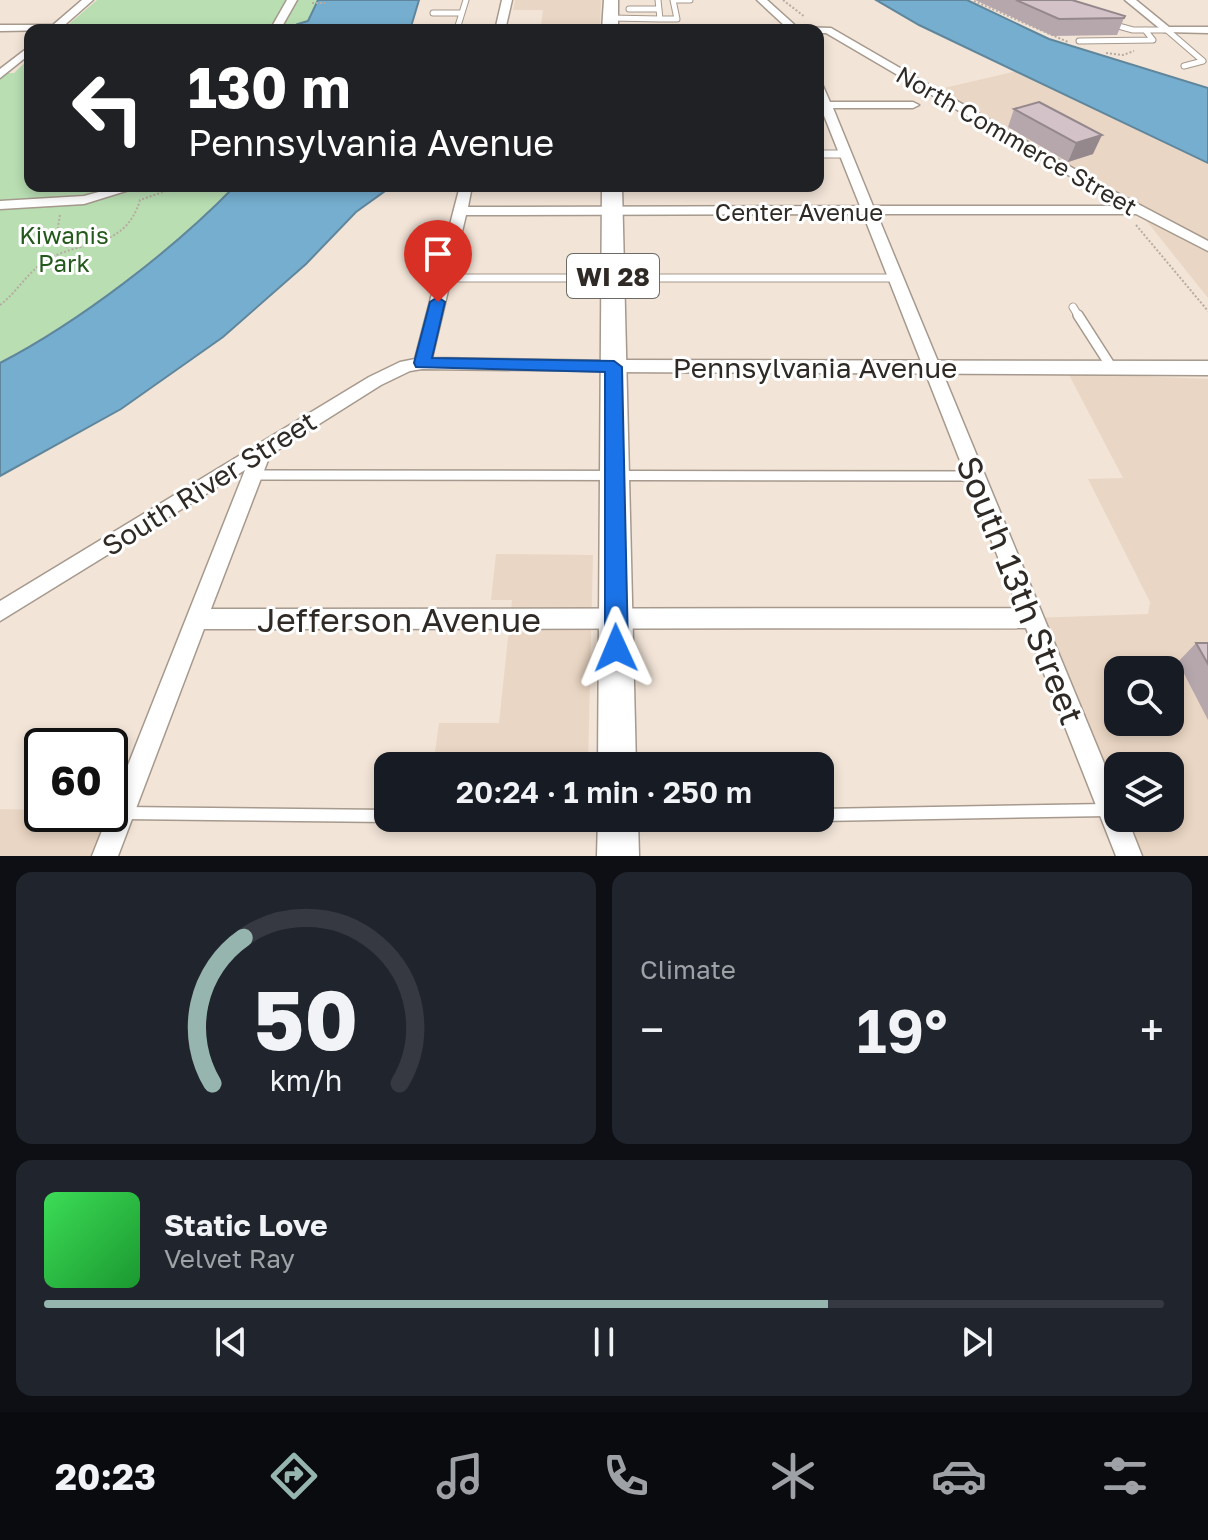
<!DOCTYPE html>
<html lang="en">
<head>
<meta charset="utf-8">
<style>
	:root { --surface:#171b24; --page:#20242c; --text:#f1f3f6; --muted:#9ea1a6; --line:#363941; --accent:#97b5af }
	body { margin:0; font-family:"Golos Text",sans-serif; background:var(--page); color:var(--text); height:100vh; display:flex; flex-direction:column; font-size:30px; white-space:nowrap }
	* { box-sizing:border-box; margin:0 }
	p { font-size:26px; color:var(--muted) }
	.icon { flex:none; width:44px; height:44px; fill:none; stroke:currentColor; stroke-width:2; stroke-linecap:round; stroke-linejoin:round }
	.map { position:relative; height:856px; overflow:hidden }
	.panel { display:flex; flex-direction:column; gap:16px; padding:16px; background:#0d0f14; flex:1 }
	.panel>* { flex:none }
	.guide { position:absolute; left:24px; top:24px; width:800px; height:168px; border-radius:16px; box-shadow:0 4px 12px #0003; background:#202124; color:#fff; overflow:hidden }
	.buttons { position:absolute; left:1104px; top:656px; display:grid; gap:16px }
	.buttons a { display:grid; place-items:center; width:80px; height:80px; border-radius:16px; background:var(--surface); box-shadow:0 4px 12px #0003; font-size:40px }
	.speed { position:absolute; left:24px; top:728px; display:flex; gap:16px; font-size:40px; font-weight:700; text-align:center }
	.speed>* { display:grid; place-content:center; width:104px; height:104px; border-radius:50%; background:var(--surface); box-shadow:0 4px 12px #0003; line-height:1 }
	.speed .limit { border:4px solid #111; border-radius:12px; background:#fff; color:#111 }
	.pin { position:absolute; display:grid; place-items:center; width:68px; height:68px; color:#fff; margin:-82px -34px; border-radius:50% 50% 50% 0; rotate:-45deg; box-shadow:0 0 8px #0007 }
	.pin .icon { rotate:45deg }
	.me { position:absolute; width:88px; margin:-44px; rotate:359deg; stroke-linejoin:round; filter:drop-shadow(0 0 6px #0008) }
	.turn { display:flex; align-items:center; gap:28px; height:168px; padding:0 32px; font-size:36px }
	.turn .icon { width:104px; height:104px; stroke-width:2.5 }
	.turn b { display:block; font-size:56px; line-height:68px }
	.big { font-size:60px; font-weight:600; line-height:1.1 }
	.panel .widget { flex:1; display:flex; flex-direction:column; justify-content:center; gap:12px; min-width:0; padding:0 28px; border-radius:16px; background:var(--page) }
	.panel .dial { align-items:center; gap:0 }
	.dial svg { height:208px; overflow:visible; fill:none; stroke:var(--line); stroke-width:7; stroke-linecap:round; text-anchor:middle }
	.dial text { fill:var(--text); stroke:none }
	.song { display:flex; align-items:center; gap:24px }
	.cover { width:96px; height:96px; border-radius:12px; background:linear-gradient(135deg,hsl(130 70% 55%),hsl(130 70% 35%)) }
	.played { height:8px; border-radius:4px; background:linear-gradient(90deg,var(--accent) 70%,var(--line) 70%) }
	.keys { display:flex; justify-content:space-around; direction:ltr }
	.heat { display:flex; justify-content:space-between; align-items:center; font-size:44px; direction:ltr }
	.panel .tiles { flex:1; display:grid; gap:16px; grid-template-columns:1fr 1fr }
	.widget:last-child { grid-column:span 2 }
	.trip { position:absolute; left:374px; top:752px; width:460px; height:80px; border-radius:16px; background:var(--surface); box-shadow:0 4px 12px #0003; font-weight:600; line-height:80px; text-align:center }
	.tabs { display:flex; height:128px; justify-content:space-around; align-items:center; background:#090b0e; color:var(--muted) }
	.tabs .icon { width:56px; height:56px }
	.tabs .selected { color:var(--accent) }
	.tabs b { font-size:36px; color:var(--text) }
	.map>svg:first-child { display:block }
	.built { fill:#ead6c4; fill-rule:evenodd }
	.green { fill:#b8deb2 }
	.water { fill:#75aecf; stroke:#60869c; stroke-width:2 }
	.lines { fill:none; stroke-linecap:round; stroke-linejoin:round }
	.service-far3-casing { stroke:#a6998d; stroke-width:7 }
	.service-far2-casing { stroke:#a6998d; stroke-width:9 }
	.service-far1-casing { stroke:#a6998d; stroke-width:12 }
	.service-casing { stroke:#a6998d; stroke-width:15 }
	.minor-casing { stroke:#a6998d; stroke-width:3 }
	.tertiary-casing { stroke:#a6998d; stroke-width:3 }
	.primary-casing { stroke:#a6998d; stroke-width:3 }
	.path { stroke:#b7aca1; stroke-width:2; stroke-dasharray:2 2; stroke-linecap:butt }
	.service-far3 { stroke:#fff; stroke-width:5 }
	.service-far2 { stroke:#fff; stroke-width:7 }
	.service-far1 { stroke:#fff; stroke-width:9 }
	.service { stroke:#fff; stroke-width:12 }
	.minor { fill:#fff; fill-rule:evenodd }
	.tertiary { fill:#fff; fill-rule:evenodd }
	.primary { fill:#fff; fill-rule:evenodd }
	.wall { fill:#b6a7ad }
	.shaded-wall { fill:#94888d }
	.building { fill:#d4c2c9; stroke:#94888d; stroke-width:2 }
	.route { fill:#1a73e8; stroke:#114b97; stroke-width:2 }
	.labels { text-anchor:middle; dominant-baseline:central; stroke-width:6; stroke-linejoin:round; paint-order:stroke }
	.far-street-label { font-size:24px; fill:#2f2a25; stroke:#fff }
	.far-park-label { font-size:24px; fill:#24591c; stroke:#fff }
	.shield { fill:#fff; stroke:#6d6a66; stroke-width:2 }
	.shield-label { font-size:26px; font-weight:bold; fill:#2f2a25 }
	.street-label { font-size:28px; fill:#2f2a25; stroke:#fff }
	.near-street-label { font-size:34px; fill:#2f2a25; stroke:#fff }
</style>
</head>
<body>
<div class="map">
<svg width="1208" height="856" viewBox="0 0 1208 856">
	<rect width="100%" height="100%" fill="#f2e4d7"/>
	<path class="built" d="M515 0H601L600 24 541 26 543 10H513Z
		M1017 71 1208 163V298L1129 199 931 91Z
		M1068 373 1208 379V856H1129L1032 618 1148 614 1150 602 1088 479 1123 478ZM1118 670H1170V722H1118ZM1118 766H1170V818H1118Z
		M496 554 593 555 588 766H433L439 723H499L512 600H491Z
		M0 809 42 810V814H110L105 856H0Z"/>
	<path class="green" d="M97 0H318L308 21 298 24 306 30H62Z
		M30 58V186H235C173 250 79 322 0 363V73H14Z"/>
	<path class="water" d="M318 0H419L410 30H306L298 24 308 21Z
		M876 0H967L1049 39 1208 88V163L919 25Z
		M235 186H387L385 191 356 212 306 264 223 337 121 409 0 476V363C79 322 173 250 235 186Z"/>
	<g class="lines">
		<defs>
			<path id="service-far3" d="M629 9H659
				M433 13H462
				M610 18 660 19 658 0
				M660 19H677L673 0H690
				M1111 24 1133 30H1167L1203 61 1184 66
				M457 29 466 0
				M1079 41 1153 40 1145 30"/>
			<path id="service-far2" d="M818 154H846
				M444 278H896
				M1073 307 1079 317"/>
			<path id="service-far1" d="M1078 315 1112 368
				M251 475 976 476"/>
			<path id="service" d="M123 813 388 816
				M820 815 1107 810"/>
			<path id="minor" d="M82 0H93L59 30 0 31V25H53Z
				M287 0H297L280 30H270Z
				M502 0H512L506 26 786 27 757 0H767L797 27 831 28 1102 185 1208 241V251L1136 214H877L1118 797V818H1127L1142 856H1116L1026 628 204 629 118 856H92L245 470 0 621V601L369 377 400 362 415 359 460 186H472L468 207 860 206 821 108H818V83L823 86 830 102H913L919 105 913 108H833L873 206H1121L826 33H818V30L442 29 447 26H496ZM863 214 1018 608 211 609 270 455 381 385 410 371 422 369 620 371 622 367 620 363 614 361 432 358 466 215Z
				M1125 0H1136L1169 27H1208V33L1164 32Z
				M30 46V54L0 78V69Z
				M121 186H142L84 204 0 209V201L84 196Z"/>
			<path id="tertiary" d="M614 360 1208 361V375L607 372 604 367Z"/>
			<path id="primary" d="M604 0H618V30H602Z
				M602 186H622L636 766H598Z
				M598 818H638L639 856H597Z"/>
		</defs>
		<use href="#service-far3" class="service-far3-casing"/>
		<use href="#service-far2" class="service-far2-casing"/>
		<use href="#service-far1" class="service-far1-casing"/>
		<use href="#service" class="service-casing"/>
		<use href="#minor" class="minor-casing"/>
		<use href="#tertiary" class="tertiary-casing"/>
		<use href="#primary" class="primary-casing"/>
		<path class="path" d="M783 0 805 17
			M974 1 1068 42
			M312 3H325
			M1106 53 1123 55 1134 51
			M60 215 56 238 69 248
			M1136 225 1208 311
			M0 305C17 292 27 273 45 261 80 239 125 251 140 200L180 186"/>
		<use href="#service-far3" class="service-far3"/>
		<use href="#service-far2" class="service-far2"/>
		<use href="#service-far1" class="service-far1"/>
		<use href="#service" class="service"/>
		<use href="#minor" class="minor"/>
		<use href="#tertiary" class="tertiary"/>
		<use href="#primary" class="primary"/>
	</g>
	<path class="wall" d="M975 0H1072L1124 18 1117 35 1053 36Z
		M1039 102 1093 154 1068 162 1008 127 1014 109Z
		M1196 643H1208V720L1178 662Z"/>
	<path class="shaded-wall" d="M1102 135 1093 154 1068 162 1076 143Z"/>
	<path class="building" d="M1016 0H1072L1125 16 1124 18 1059 19Z
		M1039 102 1102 135 1076 143 1014 109Z
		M1196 643H1208V664Z"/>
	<path class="route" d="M438 297 445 302 432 358 614 361 622 367 628 648 624 655 616 658 608 655 605 648V372L416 367 414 363 430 302Z"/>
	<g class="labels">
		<g class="far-street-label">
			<text transform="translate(1017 140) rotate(30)">North Commerce Street</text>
			<text x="799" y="211">Center Avenue</text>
		</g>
		<g class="far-park-label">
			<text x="64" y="234">Kiwanis<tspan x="64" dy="28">Park</tspan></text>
		</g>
		<rect class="shield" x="567" y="254" width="92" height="44" rx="6"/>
		<g class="shield-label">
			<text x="613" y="276">WI 28</text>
		</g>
		<g class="street-label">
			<text x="815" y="367">Pennsylvania Avenue</text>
			<text transform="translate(209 483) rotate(-32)">South River Street</text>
		</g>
		<g class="near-street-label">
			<text transform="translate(1021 590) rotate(68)">South 13th Street</text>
			<text x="399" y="619">Jefferson Avenue</text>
		</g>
	</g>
</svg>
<div class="buttons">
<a><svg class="icon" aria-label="search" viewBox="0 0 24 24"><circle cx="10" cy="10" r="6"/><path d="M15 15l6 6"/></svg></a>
<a><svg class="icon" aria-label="layers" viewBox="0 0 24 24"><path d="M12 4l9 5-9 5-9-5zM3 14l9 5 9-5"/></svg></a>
</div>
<div class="speed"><div class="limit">60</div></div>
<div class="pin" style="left:438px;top:302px;background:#d93025"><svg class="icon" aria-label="arrive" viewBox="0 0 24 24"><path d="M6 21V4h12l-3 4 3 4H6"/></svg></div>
<svg class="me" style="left:616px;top:648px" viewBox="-20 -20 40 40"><path d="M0-17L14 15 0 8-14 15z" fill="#1a73e8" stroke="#fff" stroke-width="4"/></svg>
<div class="trip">20:24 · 1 min · 250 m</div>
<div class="guide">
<div class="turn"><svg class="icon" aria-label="left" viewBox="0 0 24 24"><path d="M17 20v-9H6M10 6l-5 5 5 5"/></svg><div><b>130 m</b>Pennsylvania Avenue</div></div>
</div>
</div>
<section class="panel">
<div class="tiles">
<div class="widget dial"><svg viewBox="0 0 100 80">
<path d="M14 69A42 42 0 1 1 86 69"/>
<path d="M14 69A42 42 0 0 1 26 13" stroke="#97b5af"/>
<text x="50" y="56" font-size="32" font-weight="700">50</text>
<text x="50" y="72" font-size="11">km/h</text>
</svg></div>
<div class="widget"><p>Climate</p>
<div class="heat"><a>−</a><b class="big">19°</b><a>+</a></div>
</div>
<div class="widget">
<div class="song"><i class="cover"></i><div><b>Static Love</b><p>Velvet Ray</p></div></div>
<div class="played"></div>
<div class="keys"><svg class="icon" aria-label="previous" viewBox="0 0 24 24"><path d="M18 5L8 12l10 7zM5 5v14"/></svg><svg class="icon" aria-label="pause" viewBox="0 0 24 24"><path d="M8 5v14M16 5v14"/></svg><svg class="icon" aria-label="next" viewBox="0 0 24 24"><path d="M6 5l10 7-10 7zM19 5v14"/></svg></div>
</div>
</div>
</section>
<nav class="tabs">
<b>20:23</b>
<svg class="icon selected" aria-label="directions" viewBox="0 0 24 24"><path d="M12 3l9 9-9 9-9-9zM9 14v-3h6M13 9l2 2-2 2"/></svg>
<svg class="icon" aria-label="music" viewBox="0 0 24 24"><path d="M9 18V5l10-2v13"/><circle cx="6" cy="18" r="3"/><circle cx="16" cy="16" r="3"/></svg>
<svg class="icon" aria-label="phone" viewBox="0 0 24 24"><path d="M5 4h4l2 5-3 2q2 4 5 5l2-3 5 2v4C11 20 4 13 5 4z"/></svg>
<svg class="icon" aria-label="climate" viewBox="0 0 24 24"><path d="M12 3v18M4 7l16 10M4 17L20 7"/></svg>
<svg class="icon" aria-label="car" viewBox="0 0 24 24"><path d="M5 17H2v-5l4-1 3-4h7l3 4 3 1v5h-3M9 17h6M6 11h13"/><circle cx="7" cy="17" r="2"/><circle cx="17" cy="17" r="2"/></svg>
<svg class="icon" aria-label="filters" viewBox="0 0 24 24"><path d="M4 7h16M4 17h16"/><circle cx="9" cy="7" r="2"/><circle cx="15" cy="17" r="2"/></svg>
</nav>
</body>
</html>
